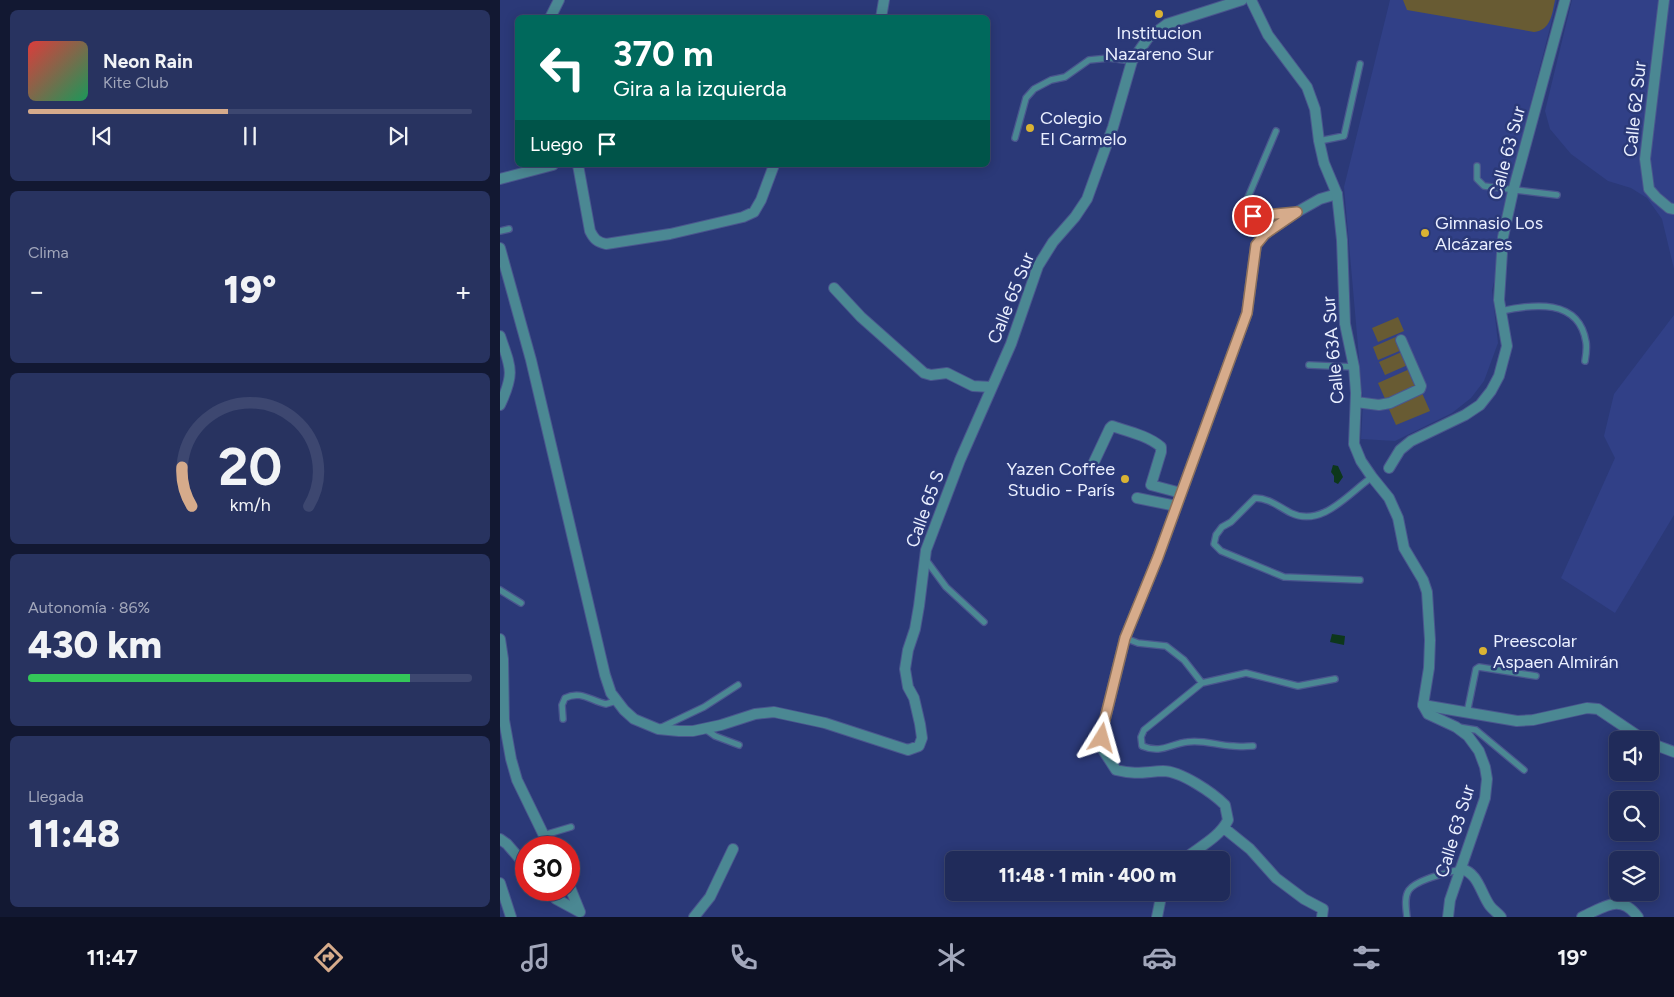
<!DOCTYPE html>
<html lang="es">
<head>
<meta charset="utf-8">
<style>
	:root { --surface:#202b5a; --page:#283360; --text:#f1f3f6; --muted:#a2a7bb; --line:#3d4770; --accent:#d6ab8b }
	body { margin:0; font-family:Figtree,sans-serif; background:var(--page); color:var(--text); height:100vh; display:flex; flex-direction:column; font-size:19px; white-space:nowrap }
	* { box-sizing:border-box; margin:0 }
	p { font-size:16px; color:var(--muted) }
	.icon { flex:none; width:28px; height:28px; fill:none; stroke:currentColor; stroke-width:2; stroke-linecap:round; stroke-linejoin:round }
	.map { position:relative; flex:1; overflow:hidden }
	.sheet { display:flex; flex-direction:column; gap:10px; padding:10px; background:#121832; width:500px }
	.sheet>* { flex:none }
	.banner { position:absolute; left:15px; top:15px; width:475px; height:152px; border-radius:8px; box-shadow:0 2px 12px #0003,0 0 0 1px var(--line); background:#00695c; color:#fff; overflow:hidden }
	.fabs { position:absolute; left:1109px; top:731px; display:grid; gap:10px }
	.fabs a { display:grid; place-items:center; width:50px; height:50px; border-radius:8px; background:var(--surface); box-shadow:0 2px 12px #0003,0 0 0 1px var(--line); font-size:25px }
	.speed { position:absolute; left:15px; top:836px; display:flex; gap:10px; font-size:25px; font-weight:700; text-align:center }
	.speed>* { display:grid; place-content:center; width:65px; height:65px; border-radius:50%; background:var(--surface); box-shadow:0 2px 12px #0003,0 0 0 1px var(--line); line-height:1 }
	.speed .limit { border:8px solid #d22; background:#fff; color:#111 }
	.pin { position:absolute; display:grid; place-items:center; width:42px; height:42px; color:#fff; margin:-21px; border:2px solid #fff; border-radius:50%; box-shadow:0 1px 5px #0007 }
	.me { position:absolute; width:55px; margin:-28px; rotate:8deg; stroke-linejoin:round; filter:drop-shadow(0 0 4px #0008) }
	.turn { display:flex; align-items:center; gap:18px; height:105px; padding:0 15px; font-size:22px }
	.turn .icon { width:65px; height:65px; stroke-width:2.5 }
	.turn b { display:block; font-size:35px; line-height:42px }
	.then { display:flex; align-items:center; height:48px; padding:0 15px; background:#0003; gap:10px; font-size:19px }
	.big { font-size:38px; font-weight:800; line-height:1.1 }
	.sheet .widget { flex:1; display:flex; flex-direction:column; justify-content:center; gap:8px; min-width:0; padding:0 18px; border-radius:8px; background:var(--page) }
	.sheet .dial { align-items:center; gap:0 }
	.dial svg { height:130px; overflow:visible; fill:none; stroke:var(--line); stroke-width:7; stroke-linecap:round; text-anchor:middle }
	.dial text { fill:var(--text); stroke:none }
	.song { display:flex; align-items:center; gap:15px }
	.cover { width:60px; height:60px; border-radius:8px; background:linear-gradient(135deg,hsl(0 70% 55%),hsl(150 70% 35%)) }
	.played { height:5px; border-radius:2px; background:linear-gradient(90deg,var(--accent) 45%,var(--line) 45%) }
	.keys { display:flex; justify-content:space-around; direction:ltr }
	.heat { display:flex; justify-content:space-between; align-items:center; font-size:28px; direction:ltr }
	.charge { height:8px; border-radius:4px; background:linear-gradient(90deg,#34c759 86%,var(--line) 0) }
	.trip { position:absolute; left:445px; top:851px; width:285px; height:50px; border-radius:8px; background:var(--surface); box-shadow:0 2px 12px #0003,0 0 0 1px var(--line); font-weight:800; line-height:50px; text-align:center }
	.dock { display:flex; height:80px; justify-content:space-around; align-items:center; background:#0d1124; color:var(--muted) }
	.dock .icon { width:35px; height:35px }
	.dock .on { color:var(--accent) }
	.dock b { font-size:22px; color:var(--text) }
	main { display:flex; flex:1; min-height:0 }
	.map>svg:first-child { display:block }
	.built { fill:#314087 }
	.green { fill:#685b33 }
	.water { fill:#0d371b }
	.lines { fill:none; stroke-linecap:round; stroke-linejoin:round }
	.service-casing { stroke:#4a568e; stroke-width:8 }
	.minor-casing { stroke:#4a568e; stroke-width:12 }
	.tertiary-casing { stroke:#4a568e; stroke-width:12 }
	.service { stroke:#4b8893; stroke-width:5.5 }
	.minor { stroke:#4b8893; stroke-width:10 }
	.tertiary { stroke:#4b8893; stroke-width:10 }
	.route-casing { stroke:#8b6f5a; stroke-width:12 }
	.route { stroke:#d6ab8b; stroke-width:9 }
	.poi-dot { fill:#dab333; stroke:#2b3978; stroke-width:2 }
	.labels { text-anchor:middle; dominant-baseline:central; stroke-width:5; stroke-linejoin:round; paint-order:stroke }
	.poi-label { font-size:18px; fill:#eaefff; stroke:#2b3978; text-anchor:start }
	.street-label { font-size:18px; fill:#eaefff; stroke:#2b3978 }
</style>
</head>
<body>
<main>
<section class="sheet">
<div class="widget">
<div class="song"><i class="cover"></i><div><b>Neon Rain</b><p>Kite Club</p></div></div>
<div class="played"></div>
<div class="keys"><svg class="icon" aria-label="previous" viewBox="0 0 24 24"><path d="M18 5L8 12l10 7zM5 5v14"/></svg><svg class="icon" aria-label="pause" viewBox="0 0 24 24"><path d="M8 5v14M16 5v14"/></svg><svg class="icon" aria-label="next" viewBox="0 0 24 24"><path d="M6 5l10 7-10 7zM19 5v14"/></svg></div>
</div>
<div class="widget"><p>Clima</p>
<div class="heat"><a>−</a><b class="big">19°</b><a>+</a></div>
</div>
<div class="widget dial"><svg viewBox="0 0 100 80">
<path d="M14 69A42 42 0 1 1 86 69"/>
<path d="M14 69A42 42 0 0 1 8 45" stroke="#d6ab8b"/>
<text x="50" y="56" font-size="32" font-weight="700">20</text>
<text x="50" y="72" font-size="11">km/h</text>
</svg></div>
<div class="widget"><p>Autonomía · 86%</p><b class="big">430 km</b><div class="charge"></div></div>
<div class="widget"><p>Llegada</p><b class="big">11:48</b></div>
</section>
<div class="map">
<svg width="1174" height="917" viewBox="0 0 1174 917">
	<rect width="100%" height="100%" fill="#2b3978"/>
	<path class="built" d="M890 0H1057L1004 208 1000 258 992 290 998 343 984 381 971 398 952 413 895 441 861 439 863 403 844 187Z
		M1072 0H1174V269L1162 219 1147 198 1131 188 1108 181 1071 154 1050 129 1045 111Z
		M1174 315V515L1115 613 1061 578 1115 458 1104 436 1114 394Z"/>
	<path class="green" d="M903 0H1055C1052 14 1051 30 1034 32L907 10Z
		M898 317 904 331 878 342 872 328Z
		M898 336 904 349 878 360 873 347Z
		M904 351 910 364 885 375 879 362Z
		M912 368 920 387 886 401 878 383Z
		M922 393 930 411 896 425 888 407Z"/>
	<path class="water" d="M833 465 838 466 843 477 838 484 834 482V476L831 472Z
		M832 634 845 636 844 645 830 642Z"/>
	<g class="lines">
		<defs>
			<path id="service" d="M776 131 746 202C745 210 747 212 753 216L794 212
				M515 138 526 98 534 89 551 80 565 77 589 60 609 58 632 61
				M819 141 844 136 860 64
				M977 166V179L984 186 1057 195
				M0 231 9 229
				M1001 311C1033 304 1079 298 1086 342 1087 348 1086 355 1085 361
				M809 365 854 367
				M426 560 446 587 484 622
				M860 580 784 577 721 551 714 544 716 535 722 527 731 522 755 498C769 498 779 507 791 513 822 528 849 493 872 477
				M0 590 21 603
				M625 638 638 643 666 646 684 660 702 683
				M967 713 976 669 979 667 1036 676
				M63 719 62 705 65 698C81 690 91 701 106 704L116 701
				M162 727 204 707 238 685
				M958 727 976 730 1024 770
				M204 728 215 736 239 745
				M753 746C747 746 740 747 733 746 718 746 703 739 687 742 670 744 661 754 642 746L641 737 644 730 702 683 746 673 798 686 835 679
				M44 835 71 827
				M907 917C906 908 904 897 909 890 917 879 948 873 961 869"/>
			<path id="minor" d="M1164 0 1145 159 1149 189 1156 197 1169 208 1174 209
				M50 18 59 0
				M381 18 384 0
				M78 165 90 231C94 239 97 242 106 244L170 234 243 217 254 212 261 200 274 165
				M0 179 53 165
				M0 248 31 360 105 675 111 693 124 710 134 719 158 729 179 731H193L221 725 255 714 274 712 325 723 408 750 419 746 422 738 420 724 414 698 408 687 405 669 408 650 415 629 419 606 426 550 460 460 511 344 538 266 553 242 575 217 587 199 613 127 632 61 648 38 667 24 742 0
				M334 288 361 317 424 373 431 375 447 373 473 386 491 387
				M0 336C11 368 15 373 0 405
				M856 402 879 405 890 403 920 389 921 386 901 340
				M594 462 610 428 612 426C627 431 649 436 661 447V452L651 485 681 493
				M889 468 900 450 911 441 965 415 980 405 991 391 999 376 1007 346 999 300 1003 237 1013 191 1065 0
				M637 498 676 506
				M0 639 3 659 4 720 11 759 17 780 50 848
				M923 705 1017 721 1033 720 1087 708 1098 709 1144 740
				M1150 743 1174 752
				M724 828 750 849 776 878 804 899 823 909 822 917
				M0 839 7 844 26 866
				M683 860C699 847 719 838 728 820L725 805C713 793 681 771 663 771 644 772 636 775 616 770L603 750V727L625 638 658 557 747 313 756 245 765 234 797 212 820 199 837 194
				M961 869C978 872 981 894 990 906 993 910 998 913 1001 917
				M0 883 11 917
				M48 890 56 899 80 912 69 885
				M194 917 210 897 233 849
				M657 917 662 892
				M1082 917C1105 907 1120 893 1138 917"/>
			<path id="tertiary" d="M751 0 768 35 807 87 815 109 819 141 824 163 837 194 842 240 845 324 854 367 856 393 854 444 861 461 872 477 889 498 898 518 904 548 923 580 927 592 930 640 929 668 923 705 928 714 956 727 968 736 979 751 985 767 987 779 985 798 950 900 948 917"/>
		</defs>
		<use href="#service" class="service-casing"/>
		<use href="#minor" class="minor-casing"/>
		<use href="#tertiary" class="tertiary-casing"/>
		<use href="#service" class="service"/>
		<use href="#minor" class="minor"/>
		<use href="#tertiary" class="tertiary"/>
	</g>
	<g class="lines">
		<defs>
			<path id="route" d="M602 738 603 727 625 638 658 557 747 313 756 245 765 234 797 212 753 216"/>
		</defs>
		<use href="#route" class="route-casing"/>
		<use href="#route" class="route"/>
	</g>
	<g class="poi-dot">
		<circle cx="659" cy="14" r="5"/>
		<circle cx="530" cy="128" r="5"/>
		<circle cx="925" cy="233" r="5"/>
		<circle cx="625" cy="479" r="5"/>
		<circle cx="983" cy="651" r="5"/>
	</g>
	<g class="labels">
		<g class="poi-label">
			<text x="659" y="33" text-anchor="middle">Institucion<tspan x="659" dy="21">Nazareno Sur</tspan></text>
			<text x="540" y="118">Colegio<tspan x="540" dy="21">El Carmelo</tspan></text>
			<text x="935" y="223">Gimnasio Los<tspan x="935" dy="21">Alcázares</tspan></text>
			<text x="615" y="469" text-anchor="end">Yazen Coffee<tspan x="615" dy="21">Studio - París</tspan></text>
			<text x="993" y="641">Preescolar<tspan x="993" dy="21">Aspaen Almirán</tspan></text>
		</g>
		<g class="street-label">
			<text transform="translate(1135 109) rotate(-84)">Calle 62 Sur</text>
			<text transform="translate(1007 153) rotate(-75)">Calle 63 Sur</text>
			<text transform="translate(511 298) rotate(-68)">Calle 65 Sur</text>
			<text transform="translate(833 350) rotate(-95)">Calle 63A Sur</text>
			<text transform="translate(425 509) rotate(-70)">Calle 65 S</text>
			<text transform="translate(955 831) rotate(-73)">Calle 63 Sur</text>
		</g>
	</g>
</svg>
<div class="fabs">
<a><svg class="icon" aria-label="sound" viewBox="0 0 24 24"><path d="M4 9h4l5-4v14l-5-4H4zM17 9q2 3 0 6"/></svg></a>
<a><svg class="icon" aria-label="search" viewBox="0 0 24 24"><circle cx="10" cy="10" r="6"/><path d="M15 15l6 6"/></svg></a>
<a><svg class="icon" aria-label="layers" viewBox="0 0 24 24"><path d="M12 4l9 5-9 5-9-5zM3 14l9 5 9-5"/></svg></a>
</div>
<div class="speed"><div class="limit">30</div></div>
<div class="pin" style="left:753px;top:216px;background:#d93025"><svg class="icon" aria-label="arrive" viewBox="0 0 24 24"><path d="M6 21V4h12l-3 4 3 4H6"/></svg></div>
<svg class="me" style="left:602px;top:738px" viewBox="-20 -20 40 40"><path d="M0-17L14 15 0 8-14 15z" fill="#d6ab8b" stroke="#fff" stroke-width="4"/></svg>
<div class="trip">11:48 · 1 min · 400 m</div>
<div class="banner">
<div class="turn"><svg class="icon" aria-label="left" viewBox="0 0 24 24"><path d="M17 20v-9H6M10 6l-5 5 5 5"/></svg><div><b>370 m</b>Gira a la izquierda</div></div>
<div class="then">Luego<svg class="icon" aria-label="arrive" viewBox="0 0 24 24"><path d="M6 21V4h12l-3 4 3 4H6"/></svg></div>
</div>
</div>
</main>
<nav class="dock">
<b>11:47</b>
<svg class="icon on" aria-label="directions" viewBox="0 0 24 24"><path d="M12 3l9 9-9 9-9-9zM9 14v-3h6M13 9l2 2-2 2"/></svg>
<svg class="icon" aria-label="music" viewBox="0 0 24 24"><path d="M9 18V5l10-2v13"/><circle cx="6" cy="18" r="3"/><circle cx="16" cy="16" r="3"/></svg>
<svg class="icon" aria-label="phone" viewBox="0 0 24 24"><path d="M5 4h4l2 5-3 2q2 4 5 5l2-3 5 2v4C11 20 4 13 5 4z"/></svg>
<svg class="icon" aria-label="climate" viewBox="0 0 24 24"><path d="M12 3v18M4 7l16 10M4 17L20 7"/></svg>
<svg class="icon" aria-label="car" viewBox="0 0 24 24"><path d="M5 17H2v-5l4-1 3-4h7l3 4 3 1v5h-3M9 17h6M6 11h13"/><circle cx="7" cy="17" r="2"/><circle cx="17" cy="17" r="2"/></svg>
<svg class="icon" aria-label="filters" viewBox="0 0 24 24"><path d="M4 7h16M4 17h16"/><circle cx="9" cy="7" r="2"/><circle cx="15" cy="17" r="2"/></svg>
<b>19°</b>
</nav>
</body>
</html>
